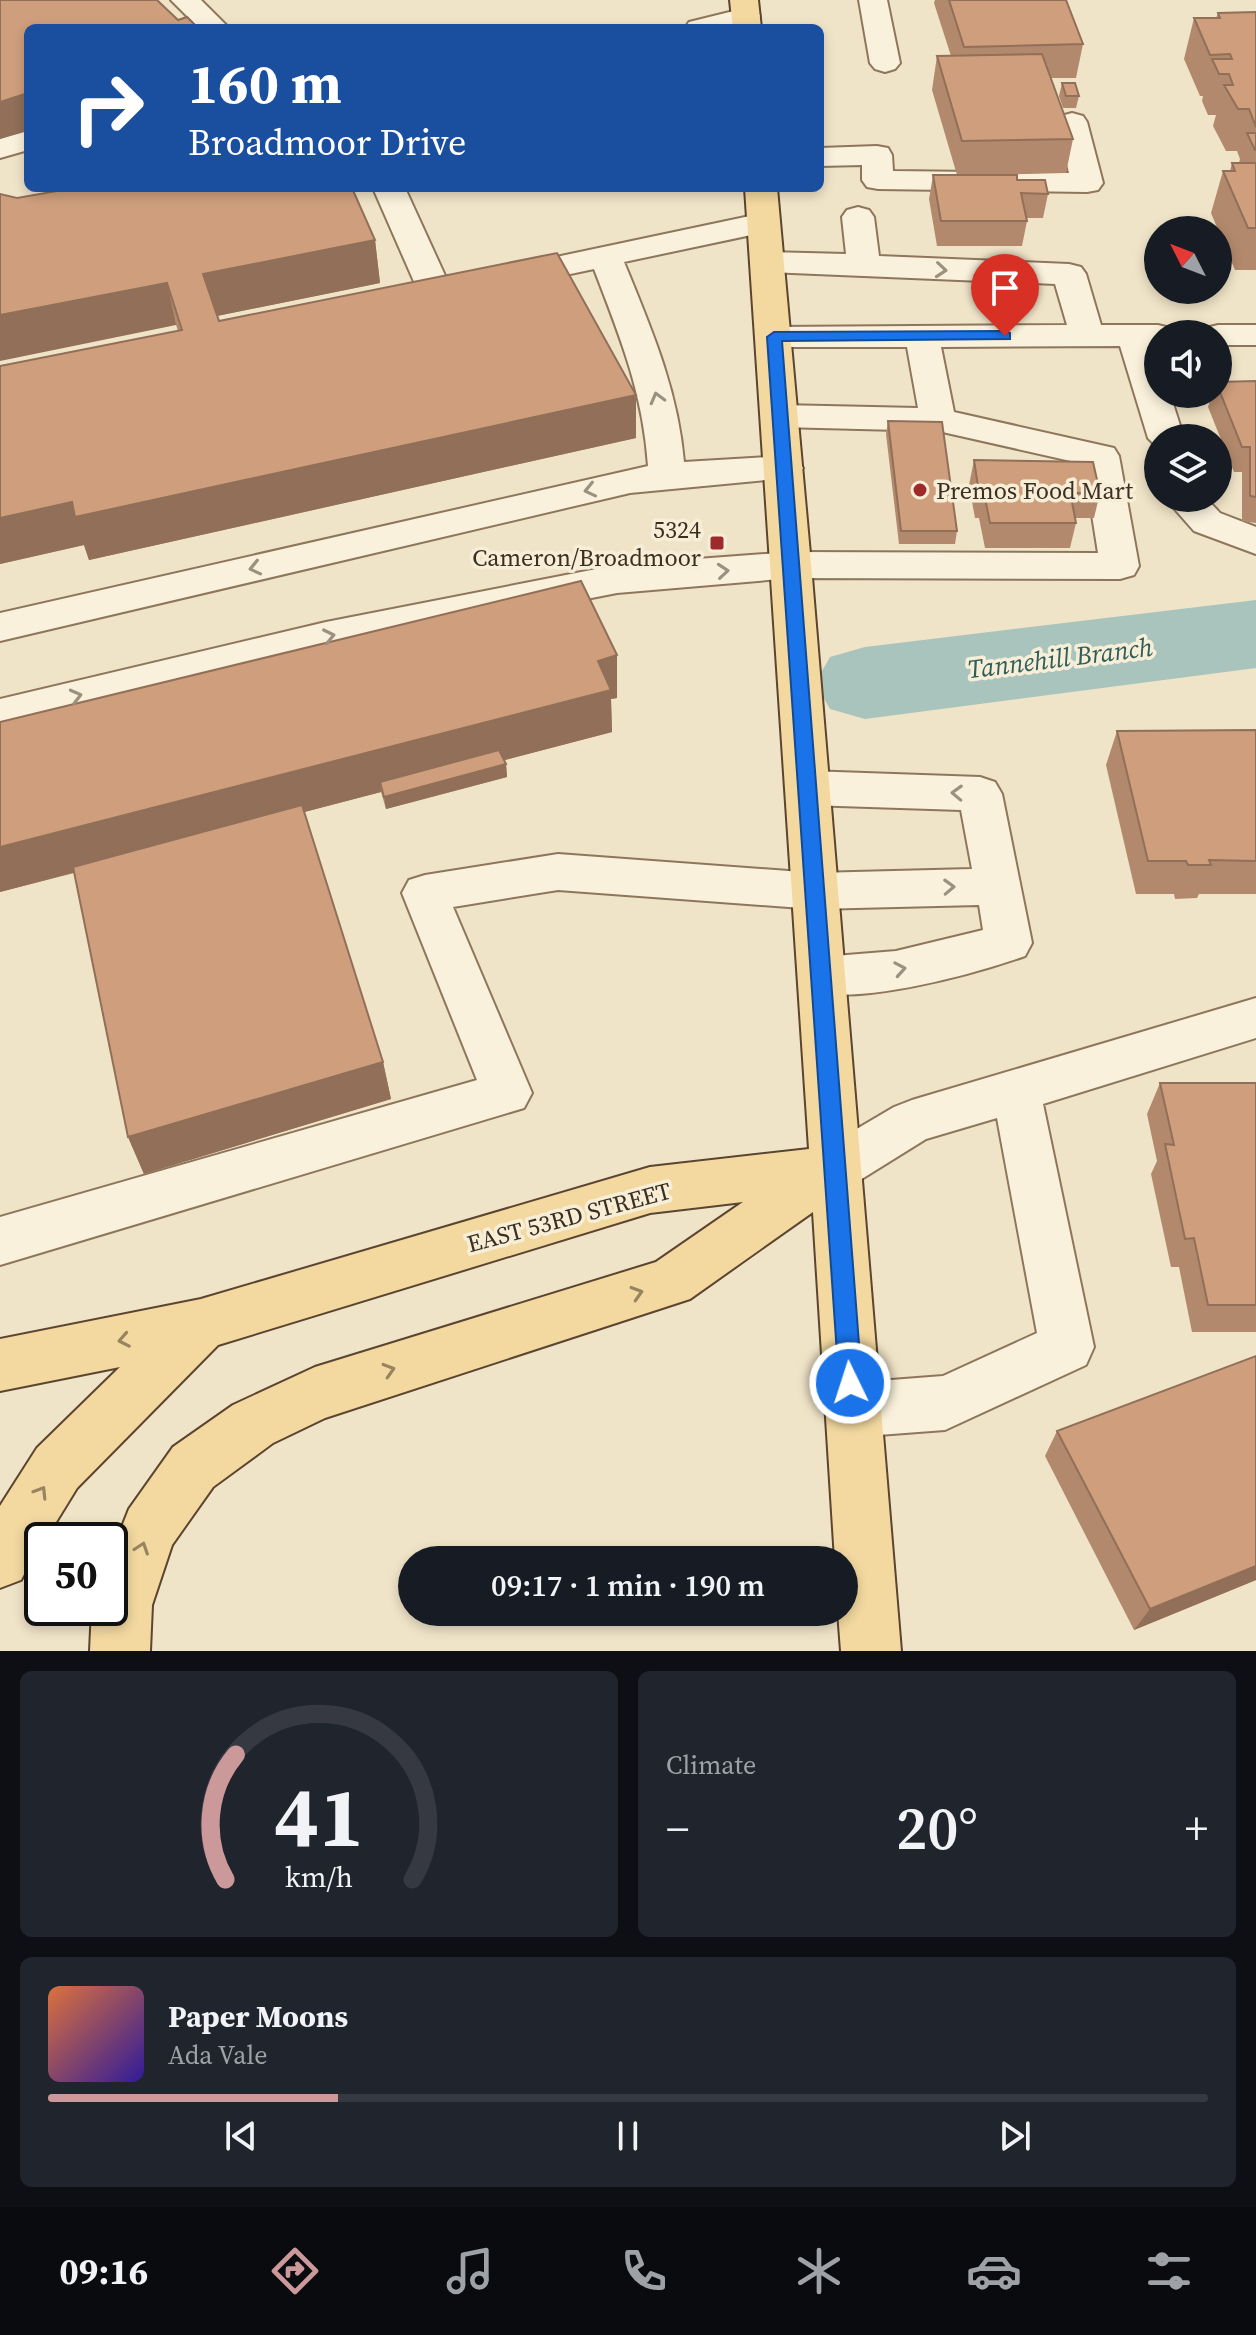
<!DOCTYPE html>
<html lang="en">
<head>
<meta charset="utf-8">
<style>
	:root { --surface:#171b24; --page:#20242c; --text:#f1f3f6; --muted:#9ea1a6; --line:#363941; --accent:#cc999b }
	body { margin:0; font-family:"Source Serif 4",serif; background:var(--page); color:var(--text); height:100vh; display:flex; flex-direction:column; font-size:30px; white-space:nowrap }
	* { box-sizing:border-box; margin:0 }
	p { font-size:26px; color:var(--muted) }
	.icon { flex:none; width:44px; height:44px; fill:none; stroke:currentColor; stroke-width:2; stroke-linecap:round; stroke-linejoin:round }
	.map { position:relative; height:1651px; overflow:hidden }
	.sheet { display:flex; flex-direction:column; gap:20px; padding:20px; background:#0d0f14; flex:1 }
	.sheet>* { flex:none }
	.guide { position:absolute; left:24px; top:24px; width:800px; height:168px; border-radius:12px; box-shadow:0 4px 12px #0003; background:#1a4fa0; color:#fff; overflow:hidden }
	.needle { width:52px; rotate:312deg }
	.controls { position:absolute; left:1144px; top:216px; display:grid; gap:16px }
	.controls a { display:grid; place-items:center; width:88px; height:88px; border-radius:50%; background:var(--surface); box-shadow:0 4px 12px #0003; font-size:40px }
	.speed { position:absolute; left:24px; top:1522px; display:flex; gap:16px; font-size:40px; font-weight:700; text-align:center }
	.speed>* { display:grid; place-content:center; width:104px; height:104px; border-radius:50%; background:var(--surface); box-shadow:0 4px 12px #0003; line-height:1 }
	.speed .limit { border:4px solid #111; border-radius:12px; background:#fff; color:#111 }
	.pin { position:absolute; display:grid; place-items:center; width:68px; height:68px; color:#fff; margin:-82px -34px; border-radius:50% 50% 50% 0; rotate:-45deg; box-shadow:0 0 8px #0007 }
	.pin .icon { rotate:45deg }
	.me { position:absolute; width:88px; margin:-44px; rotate:356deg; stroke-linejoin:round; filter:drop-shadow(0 0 6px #0008) }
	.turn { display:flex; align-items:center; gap:28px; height:168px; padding:0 32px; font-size:36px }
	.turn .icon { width:104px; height:104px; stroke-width:2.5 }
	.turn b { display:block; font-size:56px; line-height:68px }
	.big { font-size:60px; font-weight:600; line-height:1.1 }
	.sheet .tile { flex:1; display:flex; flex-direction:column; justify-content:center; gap:12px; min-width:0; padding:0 28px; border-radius:12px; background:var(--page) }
	.sheet .dial { align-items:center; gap:0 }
	.dial svg { height:208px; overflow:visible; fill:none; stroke:var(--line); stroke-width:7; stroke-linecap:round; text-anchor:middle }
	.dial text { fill:var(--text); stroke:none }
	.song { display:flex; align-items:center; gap:24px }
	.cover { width:96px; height:96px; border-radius:12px; background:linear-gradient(135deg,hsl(20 70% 55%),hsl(250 70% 35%)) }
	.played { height:8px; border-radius:4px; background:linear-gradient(90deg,var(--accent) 25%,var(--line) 25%) }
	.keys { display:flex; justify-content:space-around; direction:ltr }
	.heat { display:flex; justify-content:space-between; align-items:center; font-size:44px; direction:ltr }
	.sheet .tiles { flex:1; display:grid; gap:20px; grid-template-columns:1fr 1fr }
	.tile:last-child { grid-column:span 2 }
	.trip { position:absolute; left:398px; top:1546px; width:460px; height:80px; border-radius:40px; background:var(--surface); box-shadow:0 4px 12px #0003; font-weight:600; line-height:80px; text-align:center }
	.tabs { display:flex; height:128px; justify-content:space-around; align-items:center; background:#090b0e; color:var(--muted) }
	.tabs .icon { width:56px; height:56px }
	.tabs .active { color:var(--accent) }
	.tabs b { font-size:36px; color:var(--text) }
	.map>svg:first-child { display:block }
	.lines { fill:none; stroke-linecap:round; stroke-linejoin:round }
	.river { fill:#a9c4bc; fill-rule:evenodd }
	.minor-casing { stroke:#8d765c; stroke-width:4 }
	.major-casing { stroke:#5b4430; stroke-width:4 }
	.minor { fill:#faf1dc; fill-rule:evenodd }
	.major { fill:#f3d9a0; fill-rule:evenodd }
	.wall { fill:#b2896c }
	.shaded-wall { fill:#916f58 }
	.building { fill:#cf9f7d; stroke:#916f58; stroke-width:2 }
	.oneway { stroke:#9c907e }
	.oneway2 { stroke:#988460 }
	.route { fill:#1a73e8; stroke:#114b97; stroke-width:2 }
	.poi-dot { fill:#9e2a2b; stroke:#f7eed8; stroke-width:3 }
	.labels { text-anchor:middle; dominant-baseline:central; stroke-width:7; stroke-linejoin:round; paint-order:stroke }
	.poi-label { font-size:24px; fill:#3d2e20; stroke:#f7eed8; text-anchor:start }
	.street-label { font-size:24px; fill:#3d2e20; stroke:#f7eed8 }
	.water-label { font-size:26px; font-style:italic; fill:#2f5d5a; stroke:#f7eed8 }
</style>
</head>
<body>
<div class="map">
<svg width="1256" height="1651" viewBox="0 0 1256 1651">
	<rect width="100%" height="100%" fill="#f0e4c8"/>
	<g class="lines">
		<path class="river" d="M1256 600V668L865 719 830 709 815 683 830 657 865 647Z"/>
		<defs>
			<path id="minor" d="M171 0H201L229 28H199Z
				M859 0H887L900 63 895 69 885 72 875 69 870 63Z
				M746 8 756 10 760 16 756 22 733 28H685L689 22Z
				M1072 113 1083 116 1087 122 1103 183 1098 190 1087 192 878 189 867 187 862 180V165L820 166V148L877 146 888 148 892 155 893 171 1069 173 1057 122 1061 116Z
				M28 131V150L0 158V139Z
				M373 188H405L453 293 448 300 436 303 424 300 419 293Z
				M858 207 869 210 874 217 879 256 1069 264 1081 267 1086 274 1101 325H1158L1170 328 1175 334H1158V345H1155L1158 356V394H1170L1184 438H1158V448L1148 438 1120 346 941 347 954 412 1114 448 1119 456 1139 566 1134 575 1120 579 792 578 617 593 326 650 0 729V699L326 622 617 565 792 552 1098 553 1084 464 938 431 780 427 767 424 762 416 767 408 780 405 918 408 907 347H774L762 344 757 337 762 330 774 327 1067 325 1055 284 768 272 756 269 752 262 756 255 768 252 846 254 842 217 847 210Z
				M764 213 775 216 780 223 775 230 624 262C651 328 678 390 684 462L784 456 797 459 803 468 797 477 630 493 0 641V613L648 466C643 392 620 337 594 269L504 288 492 285 487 278 492 271 504 268Z
				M1218 325H1256V345H1218V334H1201L1206 328Z
				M1165 498H1206L1220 513 1256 527V554L1194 531Z
				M808 771 980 777 995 782 1002 794 1032 943 1025 956C974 974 855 1007 805 990L799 976 805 962 822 957 896 951 983 930 979 905 815 909 558 890 453 907 532 1093 524 1108 0 1265V1217L477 1080 402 893 409 880 425 875 558 854 815 873 972 869 961 810 808 805 793 800 786 788 793 776Z
				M1256 998V1038L1043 1104 1094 1347 1086 1365 945 1430 852 1437 832 1429 824 1410 832 1391 852 1383 943 1376 1037 1333 997 1118 926 1139 852 1185 834 1192 816 1185 809 1169 816 1153 894 1107 912 1100Z"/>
			<path id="major" d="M730 0H758L761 28H733Z
				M745 188H777L811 565 901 1651H841L838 1612H844V1560H835L813 1212 690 1299 325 1418 273 1443 213 1487 172 1545 152 1605 150 1651H90L92 1608H110V1557L129 1509 173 1447 233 1405 315 1367 656 1262 743 1202 650 1213 218 1345 77 1488 45 1540H42L21 1580 0 1588V1506L37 1448 120 1367 0 1391V1339L201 1299 650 1167 809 1149Z"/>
		</defs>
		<use href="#minor" class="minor-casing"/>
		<use href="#major" class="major-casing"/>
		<use href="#minor" class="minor"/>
		<use href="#major" class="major"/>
	</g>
	<path class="wall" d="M935 0H1066L1083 44 1076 78H1051L1073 139 1066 173 983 175 1017 180 1048 194 1043 218H1026L1027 221 1022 246H937L929 199 933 175H957L932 90 937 56H951L934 3Z
		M1256 12V270H1235L1211 213 1223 171H1230L1232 163H1239L1240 159 1237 151H1226L1213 126 1216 115H1208L1202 101 1203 96H1200L1184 59 1194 18H1216L1218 13Z
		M1062 83 1079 96 1076 108H1063L1059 96Z
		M17 198 375 240 380 283 217 316 219 321 636 395V438L89 560 84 545 0 564V366L178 331 176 325Z
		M1256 381V523L1242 521V472H1234L1208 407 1212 394H1218V382Z
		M888 421 957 531 955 544H899L886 434Z
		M974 460 1100 493 1094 518H1075L1076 523 1070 548H985L979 518H975L969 485Z
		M617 698 611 699 612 732 504 760 506 764 507 777 386 809 381 792 304 812 383 1062 391 1099 144 1174 128 1137 74 873 0 892V722Z
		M1256 730V894H1199L1197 898 1175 899 1174 894H1136L1106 765 1117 731Z
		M1160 1083H1256V1332H1192L1179 1267H1171L1151 1174 1157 1161 1147 1114Z
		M1057 1431 1256 1580 1134 1630 1045 1456Z"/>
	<path class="shaded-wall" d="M28 93V130L0 139V102Z
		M375 240 380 283 212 317 203 274Z
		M167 283 176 325 0 361V315Z
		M636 395V438L89 560 84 545 0 564V518L72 502Z
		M617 655V698L611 699 612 732 383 792 380 782 381 792 0 892V847Z
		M506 764 507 777 386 809 384 797Z
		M383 1062 391 1099 144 1174 128 1137Z
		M1256 1566V1580L1134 1630 1150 1609Z"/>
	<path class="building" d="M0 0H157L178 20 187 17 198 28H28V93L0 102Z
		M949 0H1066L1083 44 964 47Z
		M1256 12V127L1249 109H1238L1224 85H1233L1229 74H1219L1212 59H1232L1230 54 1210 55 1194 18H1220L1218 13Z
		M1042 54 1073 139 962 141 937 56Z
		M1062 83H1075L1079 96H1066Z
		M1247 133H1256V150H1255Z
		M1232 163H1256V228H1248L1223 171H1235Z
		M933 175H1017V180H1045L1048 194 1021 193 1027 221H941Z
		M74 188H352L375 240 203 274 219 321 557 253 636 395 75 517 72 502 0 518V366L182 330 167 283 0 315V194L17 198Z
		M1256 381V497L1250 496V447H1242L1218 387V382Z
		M888 421 942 422 957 531H901Z
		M974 460 1093 462 1100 493H1058L1059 497H1071L1076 523H990L984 493H979Z
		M581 581 617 655 598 661 611 690 0 847V722Z
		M1256 730V861L1209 860 1211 865H1188L1186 861H1148L1117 731Z
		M499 750 506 764 384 797 380 782Z
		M302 805 383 1062 128 1137 73 867Z
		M1160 1083H1256V1305H1208L1194 1238 1185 1239 1165 1144 1174 1145Z
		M1256 1356V1566L1150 1609 1057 1431Z"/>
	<defs><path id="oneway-chevron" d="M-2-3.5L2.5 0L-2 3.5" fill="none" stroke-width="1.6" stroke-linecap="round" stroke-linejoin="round" transform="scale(2)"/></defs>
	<g class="oneway">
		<use href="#oneway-chevron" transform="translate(941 270) rotate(5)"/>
		<use href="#oneway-chevron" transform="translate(657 398) rotate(-105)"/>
		<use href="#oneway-chevron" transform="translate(590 490) rotate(167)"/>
		<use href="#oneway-chevron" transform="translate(255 568) rotate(167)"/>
		<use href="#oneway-chevron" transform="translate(723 571) rotate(-5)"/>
		<use href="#oneway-chevron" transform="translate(329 636) rotate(-12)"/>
		<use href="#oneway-chevron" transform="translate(76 696) rotate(-14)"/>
		<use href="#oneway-chevron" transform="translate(957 793) rotate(-178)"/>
		<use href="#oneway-chevron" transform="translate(949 887) rotate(-2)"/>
		<use href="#oneway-chevron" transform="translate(900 969) rotate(-10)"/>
	</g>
	<g class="oneway2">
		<use href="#oneway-chevron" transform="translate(637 1293) rotate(-17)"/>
		<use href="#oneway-chevron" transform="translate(124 1340) rotate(169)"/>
		<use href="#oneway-chevron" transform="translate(389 1370) rotate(-17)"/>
		<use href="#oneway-chevron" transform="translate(41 1492) rotate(-58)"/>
		<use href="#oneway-chevron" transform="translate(142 1548) rotate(-71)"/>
	</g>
	<path class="route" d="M1005 331 1010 333V339L782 341 862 1383 858 1391 850 1394 842 1391 839 1383 767 337 774 332Z"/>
	<g class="poi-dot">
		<circle cx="920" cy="490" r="8"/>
		<rect x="709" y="535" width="16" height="16" rx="4"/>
	</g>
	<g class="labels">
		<g class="poi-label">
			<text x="936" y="490">Premos Food Mart</text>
			<text x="701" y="529" text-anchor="end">5324<tspan x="701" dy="28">Cameron/Broadmoor</tspan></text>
		</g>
		<g class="street-label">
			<text transform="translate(569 1217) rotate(-15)">EAST 53RD STREET</text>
		</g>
		<g class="water-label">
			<text transform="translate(1060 658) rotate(-7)">Tannehill Branch</text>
		</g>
	</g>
</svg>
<div class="controls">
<a><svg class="needle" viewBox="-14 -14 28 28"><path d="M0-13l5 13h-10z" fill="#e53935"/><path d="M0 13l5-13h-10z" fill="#9ea1a6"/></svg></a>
<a><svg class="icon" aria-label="sound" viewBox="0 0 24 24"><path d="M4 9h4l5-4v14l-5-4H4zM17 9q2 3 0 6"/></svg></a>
<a><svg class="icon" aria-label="layers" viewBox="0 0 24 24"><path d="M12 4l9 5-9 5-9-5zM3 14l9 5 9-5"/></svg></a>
</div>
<div class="speed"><div class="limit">50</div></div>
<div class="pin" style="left:1005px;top:336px;background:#d93025"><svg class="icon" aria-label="arrive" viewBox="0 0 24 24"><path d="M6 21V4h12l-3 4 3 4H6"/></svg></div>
<svg class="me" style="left:850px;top:1383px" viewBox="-20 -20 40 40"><circle r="17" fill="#1a73e8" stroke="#fff" stroke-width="3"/><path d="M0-11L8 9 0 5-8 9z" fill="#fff"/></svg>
<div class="trip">09:17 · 1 min · 190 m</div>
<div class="guide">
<div class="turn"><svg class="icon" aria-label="right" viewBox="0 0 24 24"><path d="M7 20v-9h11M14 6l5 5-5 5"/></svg><div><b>160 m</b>Broadmoor Drive</div></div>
</div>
</div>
<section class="sheet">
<div class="tiles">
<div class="tile dial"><svg viewBox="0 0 100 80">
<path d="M14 69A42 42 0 1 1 86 69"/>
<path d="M14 69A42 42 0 0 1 18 21" stroke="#cc999b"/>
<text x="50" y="56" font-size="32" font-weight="700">41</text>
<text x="50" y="72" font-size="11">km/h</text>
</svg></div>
<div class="tile"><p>Climate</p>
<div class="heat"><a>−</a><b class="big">20°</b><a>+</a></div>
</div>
<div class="tile">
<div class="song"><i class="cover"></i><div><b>Paper Moons</b><p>Ada Vale</p></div></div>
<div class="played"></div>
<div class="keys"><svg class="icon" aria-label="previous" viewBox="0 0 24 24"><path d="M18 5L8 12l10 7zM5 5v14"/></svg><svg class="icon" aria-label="pause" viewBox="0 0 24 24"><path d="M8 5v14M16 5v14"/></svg><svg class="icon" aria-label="next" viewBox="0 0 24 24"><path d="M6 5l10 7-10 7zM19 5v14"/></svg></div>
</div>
</div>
</section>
<nav class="tabs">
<b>09:16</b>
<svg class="icon active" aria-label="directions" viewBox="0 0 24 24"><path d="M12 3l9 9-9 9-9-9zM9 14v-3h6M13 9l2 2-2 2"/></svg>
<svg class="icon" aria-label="music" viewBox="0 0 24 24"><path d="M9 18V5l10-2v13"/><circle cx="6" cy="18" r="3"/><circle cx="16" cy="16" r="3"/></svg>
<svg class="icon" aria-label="phone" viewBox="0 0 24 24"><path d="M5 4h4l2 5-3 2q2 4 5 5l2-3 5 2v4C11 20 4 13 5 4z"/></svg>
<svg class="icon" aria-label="climate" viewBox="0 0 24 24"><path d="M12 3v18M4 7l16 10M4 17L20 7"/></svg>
<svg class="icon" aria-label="car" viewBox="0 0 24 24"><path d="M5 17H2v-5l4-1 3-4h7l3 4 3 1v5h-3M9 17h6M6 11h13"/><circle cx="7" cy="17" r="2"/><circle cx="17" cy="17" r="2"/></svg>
<svg class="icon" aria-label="filters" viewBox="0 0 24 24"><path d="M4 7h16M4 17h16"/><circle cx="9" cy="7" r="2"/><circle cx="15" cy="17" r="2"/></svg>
</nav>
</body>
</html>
